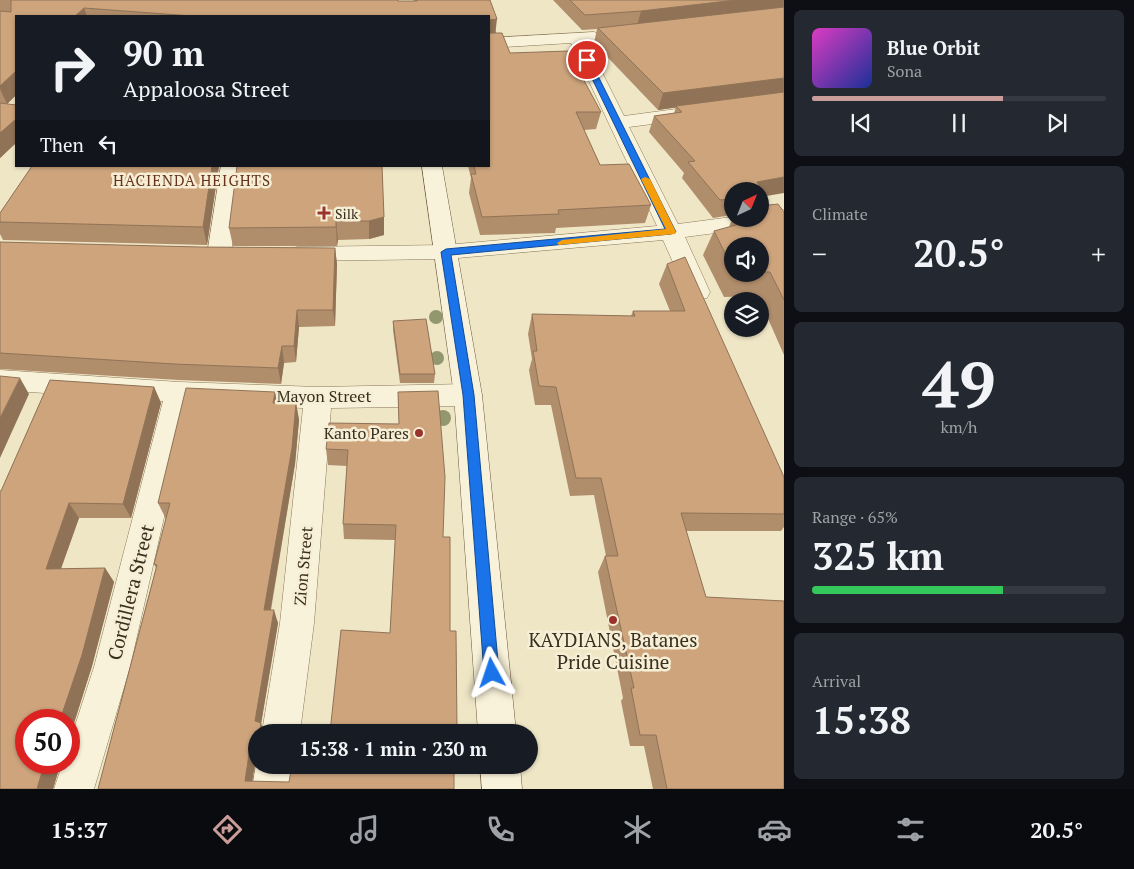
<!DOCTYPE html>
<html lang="en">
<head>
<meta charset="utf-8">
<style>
	:root { --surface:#171b24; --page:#242831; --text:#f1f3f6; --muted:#9ea1a6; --line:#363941; --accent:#ca9d9b }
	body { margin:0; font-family:"PT Serif",serif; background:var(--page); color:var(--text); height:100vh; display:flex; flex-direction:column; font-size:19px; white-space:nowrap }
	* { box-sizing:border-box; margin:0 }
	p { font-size:16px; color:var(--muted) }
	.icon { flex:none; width:28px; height:28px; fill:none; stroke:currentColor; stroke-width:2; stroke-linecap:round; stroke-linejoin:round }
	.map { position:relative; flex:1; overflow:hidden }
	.drawer { display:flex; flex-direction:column; gap:10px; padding:10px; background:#0d0f14; width:350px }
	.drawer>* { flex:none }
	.top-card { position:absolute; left:15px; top:15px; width:475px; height:152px; border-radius:0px; box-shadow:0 1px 4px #0004; background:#171b24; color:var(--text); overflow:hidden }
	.needle { width:32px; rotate:43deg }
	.tools { position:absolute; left:724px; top:182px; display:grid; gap:10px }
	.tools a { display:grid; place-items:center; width:45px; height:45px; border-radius:50%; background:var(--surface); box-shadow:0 1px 4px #0004; font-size:25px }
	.speed { position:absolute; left:15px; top:709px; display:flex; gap:10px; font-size:25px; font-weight:700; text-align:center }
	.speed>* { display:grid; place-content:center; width:65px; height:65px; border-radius:50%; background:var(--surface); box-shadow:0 1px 4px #0004; line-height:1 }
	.speed .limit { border:8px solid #d22; background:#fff; color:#111 }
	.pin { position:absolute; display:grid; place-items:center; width:42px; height:42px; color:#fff; margin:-21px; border:2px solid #fff; border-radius:50%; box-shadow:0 1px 5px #0007 }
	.me { position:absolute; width:55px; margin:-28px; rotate:355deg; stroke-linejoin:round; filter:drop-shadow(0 0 4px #0008) }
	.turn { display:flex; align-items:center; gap:18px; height:105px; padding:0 25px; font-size:22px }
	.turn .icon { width:65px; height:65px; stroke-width:2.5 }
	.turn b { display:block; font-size:35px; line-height:42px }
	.then { display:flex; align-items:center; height:48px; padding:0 25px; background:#0003; gap:10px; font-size:19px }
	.big { font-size:38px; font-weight:700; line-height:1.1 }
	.drawer .card { flex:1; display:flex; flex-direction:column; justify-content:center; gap:8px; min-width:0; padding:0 18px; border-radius:8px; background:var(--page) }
	.drawer .dial { align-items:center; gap:0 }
	.dial b { font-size:65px; line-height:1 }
	.song { display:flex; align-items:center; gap:15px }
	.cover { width:60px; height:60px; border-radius:8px; background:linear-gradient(135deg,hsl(310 70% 55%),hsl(230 70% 35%)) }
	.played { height:5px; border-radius:2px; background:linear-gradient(90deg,var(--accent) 65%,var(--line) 65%) }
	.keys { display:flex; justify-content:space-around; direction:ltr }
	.heat { display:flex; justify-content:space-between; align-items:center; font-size:28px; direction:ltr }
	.charge { height:8px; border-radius:4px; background:linear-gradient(90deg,#34c759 65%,var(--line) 0) }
	.trip { position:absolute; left:248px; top:724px; width:290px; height:50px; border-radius:25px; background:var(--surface); box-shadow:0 1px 4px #0004; font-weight:700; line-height:50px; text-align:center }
	.dock { display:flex; height:80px; justify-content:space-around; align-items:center; background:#090b0e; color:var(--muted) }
	.dock .icon { width:35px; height:35px }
	.dock .on { color:var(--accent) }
	.dock b { font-size:22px; color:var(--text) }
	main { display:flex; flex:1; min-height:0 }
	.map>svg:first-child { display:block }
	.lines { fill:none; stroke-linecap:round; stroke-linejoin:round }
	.street-casing { stroke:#8a785b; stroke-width:1 }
	.secondary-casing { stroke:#6c593e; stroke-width:1 }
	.street { fill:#f9f2da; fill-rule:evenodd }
	.secondary { fill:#f9f2da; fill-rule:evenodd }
	.tree { fill:#93976e }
	.wall { fill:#b08d6b; fill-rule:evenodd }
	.shaded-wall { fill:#907357 }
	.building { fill:#cda47c; stroke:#907357 }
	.route { fill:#1a73e8; stroke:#114b97 }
	.slow { fill:#f59e0b }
	.poi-dot { fill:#9a332b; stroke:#f6efd6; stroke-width:2 }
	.labels { text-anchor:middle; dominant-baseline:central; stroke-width:5; stroke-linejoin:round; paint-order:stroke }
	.far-poi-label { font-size:14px; fill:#3a2f1f; stroke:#f6efd6; text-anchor:start }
	.far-neighbourhood-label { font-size:15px; letter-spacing:1px; fill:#67331e; stroke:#f6efd6 }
	.street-label { font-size:16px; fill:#3a2f1f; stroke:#f6efd6 }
	.poi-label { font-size:16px; fill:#3a2f1f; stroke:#f6efd6; text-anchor:end }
	.near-street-label { font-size:19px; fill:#3a2f1f; stroke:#f6efd6 }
	.near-poi-label { font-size:19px; fill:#3a2f1f; stroke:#f6efd6 }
</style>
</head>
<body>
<main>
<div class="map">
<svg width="784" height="789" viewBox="0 0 784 789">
	<rect width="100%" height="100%" fill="#efe6c6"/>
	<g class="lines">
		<defs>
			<path id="street" d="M594 32 600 34 602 37 600 40 587 42 624 116 691 107 698 109 700 113 698 117 691 119 629 127 678 224 732 217V219H760V213L784 210V224L685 237 710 292 707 298 698 300 689 298 663 240 446 259 297 261 289 259 285 254 289 249 297 247 446 245 657 226 571 43 489 48V38Z
				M221 166H241L231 255 227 260 219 262 211 260 207 255Z
				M0 370 179 382 318 387 468 384 478 388 482 395 478 402 468 406 331 408 314 623 300 732H262L280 623 303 408 190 403 130 667 94 789H54L63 762H69V744L94 667 163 401 0 390Z
				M256 765H296L292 789H252Z"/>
			<path id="secondary" d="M422 166H442L482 395 516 732H478L454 395Z
				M480 765H520L522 789H482Z"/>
		</defs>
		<use href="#street" class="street-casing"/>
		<use href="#secondary" class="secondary-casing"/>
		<use href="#street" class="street"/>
		<use href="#secondary" class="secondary"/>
	</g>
	<g class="tree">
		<circle cx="436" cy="317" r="7"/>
		<circle cx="437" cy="358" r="7"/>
		<circle cx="443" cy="418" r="8"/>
	</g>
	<path class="wall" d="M0 0H398V1H414L413 0H490L496 33 510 53 601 112 596 129 584 130 600 165 651 205 645 223 556 228 555 233 480 235 469 193 471 178 468 166H489V16H16V95L7 104 16 105V143L0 158Z
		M553 0H784L764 197 766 200 763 206 784 212V355L758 296 724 297 703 255 714 231 729 227 732 219H760V191H732V216V215L713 218 682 178 684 173 649 132 654 116 674 113 676 107 658 110 594 43 597 29 582 30ZM732 246H760V274H732Z
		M32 166H219L207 245 3 240 0 234V213Z
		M382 166 384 235 369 239 338 240 337 246H233L229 228Z
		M0 242 200 247 335 248 337 264 335 326 299 327 296 362 284 363 281 384 179 380 0 369Z
		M667 264 784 477V527L781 531H686L706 597 784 789H653L644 746H630L621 701 623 698 598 572 605 556H606L594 495 570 496 551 405H535L529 370 532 359 528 334 532 314 631 316 633 311H670L659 284Z
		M393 321 435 374 434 383H400L393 330Z
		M50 380 154 387 161 403 131 518H79L61 569 105 568 114 582 92 666 69 739V720H26V762H61L53 789H0V491H1Z
		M275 392 277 403H296L299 420 295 464 271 610 278 623 261 724 256 732V764H255L252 781 98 789 156 568 154 564 166 519 158 503Z
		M398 392 443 537 457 729 456 732H330L390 633 395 540 344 539 343 524 347 466 328 465 326 449 399 424Z"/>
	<path class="shaded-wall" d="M736 0H784V9L637 26 641 11Z
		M84 8 87 16H75Z
		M497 19 495 36 489 37V20Z
		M16 71V95L7 104 0 89V86Z
		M784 78V93L658 110 663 93Z
		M16 119V143L0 158V133Z
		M212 166H219L207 245 203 227Z
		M784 177V193L760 197 757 182Z
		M384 217V235L369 239V221Z
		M336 221 338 240 337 246 336 227Z
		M335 248 337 264 335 326 333 310Z
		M297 310 299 327 296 362 294 346Z
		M282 346 284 363 281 384 278 368Z
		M20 378 29 394 0 458V418Z
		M154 387 161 403 131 518 123 504Z
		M275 392 278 409 273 403Z
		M296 403 299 420 295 464 268 624 264 610Z
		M69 503 79 518 56 582 46 569Z
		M105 568 114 582 92 666 69 739V720H60Z
		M274 610 278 623 261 724 265 732H260L255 721Z
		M249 754 255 764 251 789 245 781Z
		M45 762H61L53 789H37Z"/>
	<path class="building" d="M11 0H398V1H417V0H490L497 19 489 20V33H502L510 53 568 51 601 112H576L600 165 629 164 651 205 558 210 559 214 482 217 471 174H476L474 166H489V16H192L84 8 75 16H16V71L0 86V11L11 12Z
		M570 0H736L641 11 585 15Z
		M784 7V78L663 93 598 28Z
		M784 92V177L757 182 766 200H760V191H732V199L720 200 688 162 695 161 654 116 682 112 676 106Z
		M0 103 16 105V119L0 133Z
		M32 166H212L203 227 0 222V213Z
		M237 166H382L384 217 369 221H336V227L229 228Z
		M778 204 784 212V300L770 272H760V246H732V267L714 231 747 222 745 219H760V206Z
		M0 242 200 247 335 248 333 310H297L294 346H282L278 368 174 364 0 353Z
		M685 257 784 477V514L681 513 706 597 784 601V789H667L656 735H640L631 688H634L605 556H618L601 478H576L556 387 539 386 533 351H537L532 314 635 316 633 311H685L667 264Z
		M426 319 435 374H400L393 321Z
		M0 376 20 378 0 418Z
		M50 380 154 387 123 504 69 503 46 569 105 568 82 655 60 720H26V762H45L37 789H0V491H1Z
		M186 388 275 392 273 403H296L292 448 264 610H274L255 721 261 723 260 731 292 732H256V754H249L245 781 289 782 292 765H454V789H98L157 565 154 564 170 503H158Z
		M438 391 445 477 443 537H450V631H456L457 729 454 728V732H330L341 630 390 633 396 525 343 524 348 450 326 449 329 423 399 424 398 392Z"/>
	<path class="route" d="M587 58 590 60 676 232 671 234 451 255 474 395 499 673 497 678 492 680 487 678 484 673 463 395 441 252 446 249 665 229 583 60Z"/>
	<path class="slow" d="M645 177 650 179 676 232 675 234 559 245 557 243 562 240 666 229 641 179Z"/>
	<g class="poi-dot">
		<path d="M321.5 205.5h5v5h5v5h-5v5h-5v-5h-5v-5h5z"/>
		<circle cx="419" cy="433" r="5"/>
		<circle cx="613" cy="620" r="5"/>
	</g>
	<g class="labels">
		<g class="far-poi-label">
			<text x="335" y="213">Silk</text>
		</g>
		<g class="far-neighbourhood-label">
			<text x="192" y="180">HACIENDA HEIGHTS</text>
		</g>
		<g class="street-label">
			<text x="324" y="396">Mayon Street</text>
			<text transform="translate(303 566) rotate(-85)">Zion Street</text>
		</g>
		<g class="poi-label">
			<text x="409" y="433">Kanto Pares</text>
		</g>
		<g class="near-street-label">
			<text transform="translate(130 592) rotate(-76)">Cordillera Street</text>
		</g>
		<g class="near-poi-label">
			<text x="613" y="639">KAYDIANS, Batanes<tspan x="613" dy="22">Pride Cuisine</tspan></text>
		</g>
	</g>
</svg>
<div class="tools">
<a><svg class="needle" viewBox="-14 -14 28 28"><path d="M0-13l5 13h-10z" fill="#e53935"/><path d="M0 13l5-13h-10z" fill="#9ea1a6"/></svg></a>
<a><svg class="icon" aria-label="sound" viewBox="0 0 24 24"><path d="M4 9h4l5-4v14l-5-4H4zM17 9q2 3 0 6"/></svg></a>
<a><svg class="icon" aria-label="layers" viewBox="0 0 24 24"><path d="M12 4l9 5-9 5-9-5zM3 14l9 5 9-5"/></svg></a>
</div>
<div class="speed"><div class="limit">50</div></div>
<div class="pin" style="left:587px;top:60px;background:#d93025"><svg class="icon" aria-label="arrive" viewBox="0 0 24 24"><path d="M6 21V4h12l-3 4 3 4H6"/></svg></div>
<svg class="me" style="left:492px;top:673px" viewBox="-20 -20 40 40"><path d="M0-17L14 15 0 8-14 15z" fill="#1a73e8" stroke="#fff" stroke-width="4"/></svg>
<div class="trip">15:38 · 1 min · 230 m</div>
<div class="top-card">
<div class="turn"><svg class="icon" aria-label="right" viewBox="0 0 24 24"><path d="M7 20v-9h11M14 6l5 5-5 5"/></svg><div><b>90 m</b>Appaloosa Street</div></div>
<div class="then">Then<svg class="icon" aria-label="left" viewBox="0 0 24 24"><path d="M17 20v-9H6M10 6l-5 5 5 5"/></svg></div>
</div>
</div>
<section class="drawer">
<div class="card">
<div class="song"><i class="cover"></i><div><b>Blue Orbit</b><p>Sona</p></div></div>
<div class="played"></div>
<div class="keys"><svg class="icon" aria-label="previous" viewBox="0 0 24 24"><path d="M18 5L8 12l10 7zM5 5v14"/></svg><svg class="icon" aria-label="pause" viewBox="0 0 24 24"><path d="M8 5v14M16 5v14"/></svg><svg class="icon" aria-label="next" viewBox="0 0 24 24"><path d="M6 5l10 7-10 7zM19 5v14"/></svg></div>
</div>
<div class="card"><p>Climate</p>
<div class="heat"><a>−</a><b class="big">20.5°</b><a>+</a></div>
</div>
<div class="card dial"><b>49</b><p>km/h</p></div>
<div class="card"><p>Range · 65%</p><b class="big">325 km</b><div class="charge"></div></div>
<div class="card"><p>Arrival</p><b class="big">15:38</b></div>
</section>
</main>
<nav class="dock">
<b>15:37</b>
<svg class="icon on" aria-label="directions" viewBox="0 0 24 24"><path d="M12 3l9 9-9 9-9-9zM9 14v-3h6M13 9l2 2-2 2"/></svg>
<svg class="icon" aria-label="music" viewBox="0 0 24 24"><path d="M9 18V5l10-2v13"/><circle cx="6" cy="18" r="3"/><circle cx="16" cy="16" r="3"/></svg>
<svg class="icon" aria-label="phone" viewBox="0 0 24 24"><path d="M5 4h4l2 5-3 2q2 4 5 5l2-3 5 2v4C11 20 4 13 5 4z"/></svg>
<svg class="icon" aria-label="climate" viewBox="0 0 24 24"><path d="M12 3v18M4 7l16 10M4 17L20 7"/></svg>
<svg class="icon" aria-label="car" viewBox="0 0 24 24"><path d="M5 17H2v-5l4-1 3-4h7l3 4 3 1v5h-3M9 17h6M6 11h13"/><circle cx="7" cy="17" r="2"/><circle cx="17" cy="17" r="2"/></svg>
<svg class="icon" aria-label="filters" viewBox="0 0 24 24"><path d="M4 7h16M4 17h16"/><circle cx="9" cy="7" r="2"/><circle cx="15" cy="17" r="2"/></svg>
<b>20.5°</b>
</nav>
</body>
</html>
